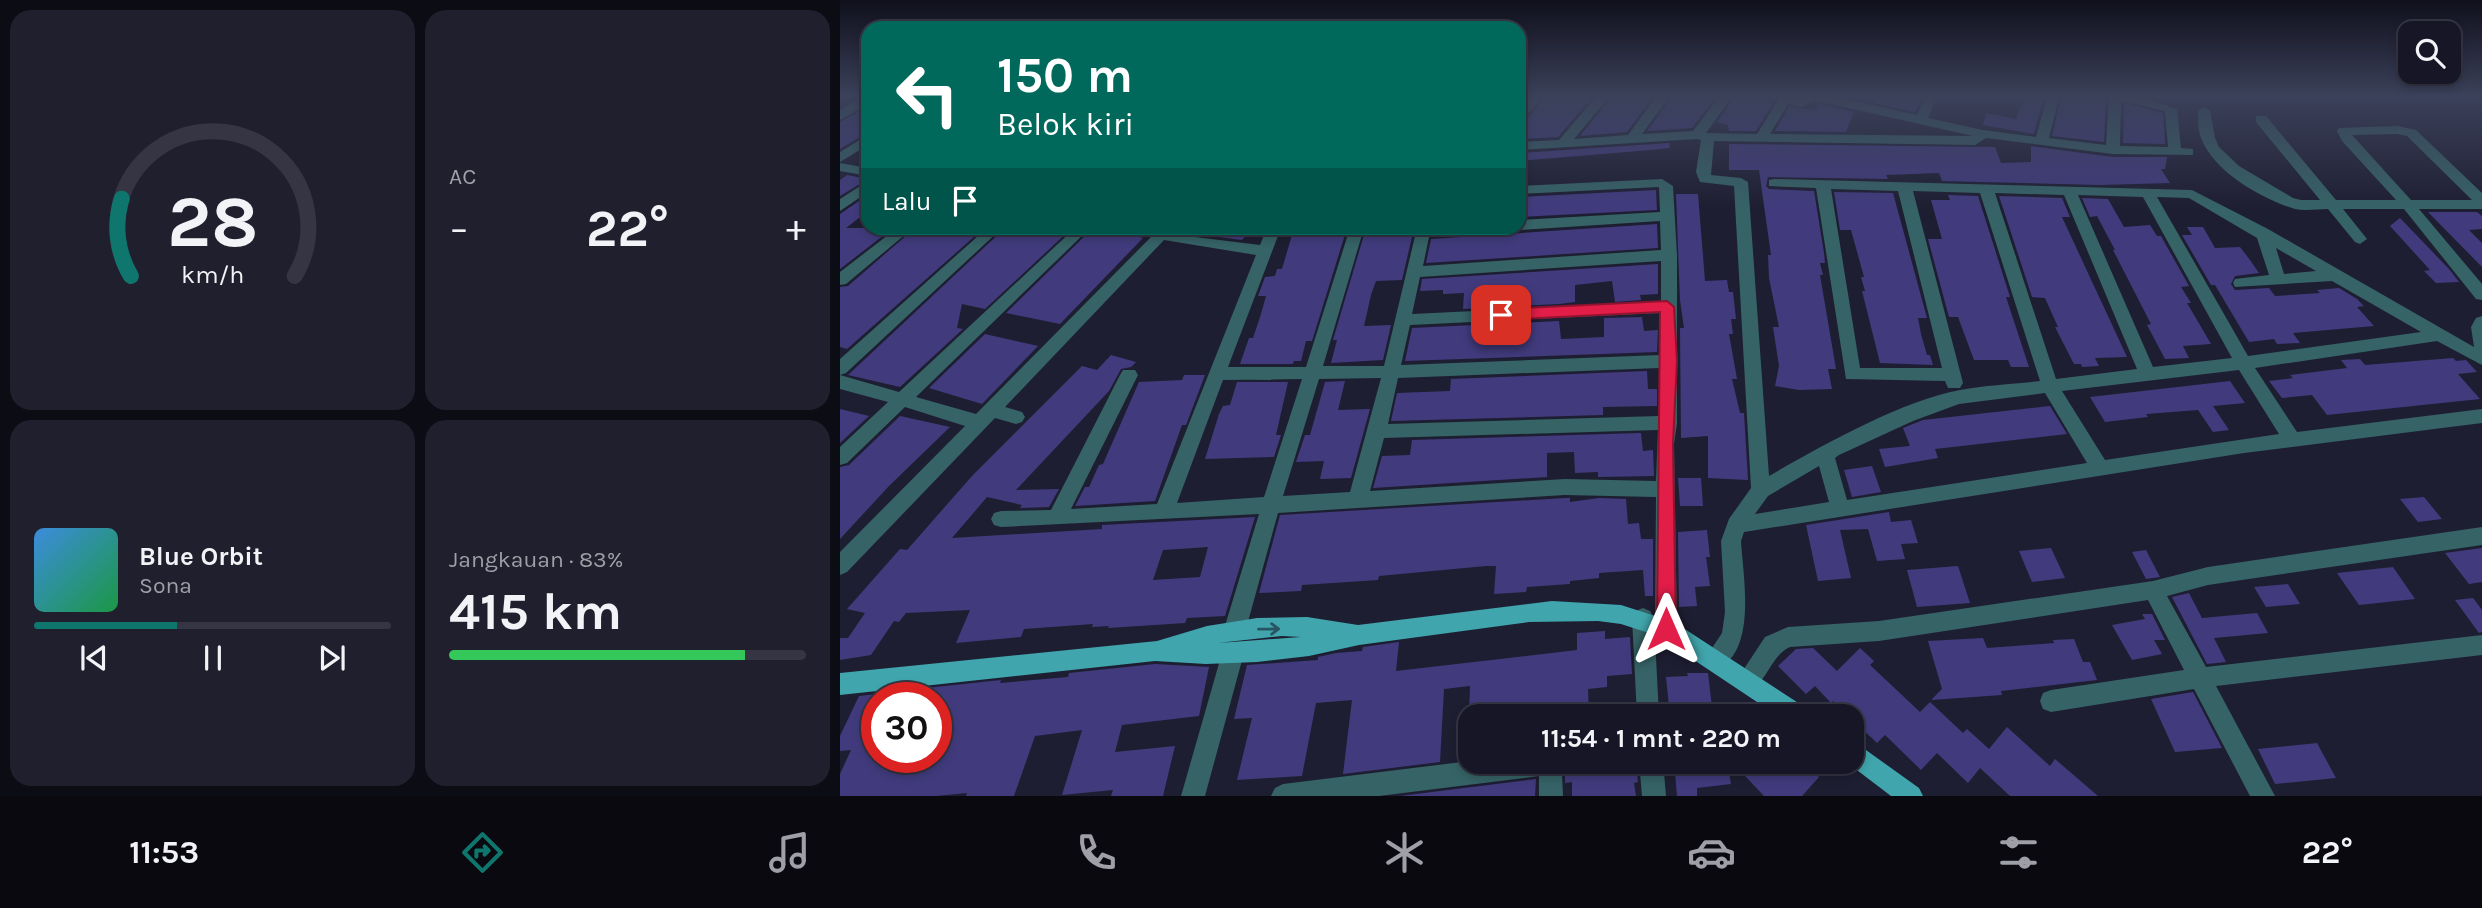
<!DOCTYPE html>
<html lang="id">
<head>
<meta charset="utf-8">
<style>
	:root { --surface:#161626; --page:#1f1f2e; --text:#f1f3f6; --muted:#9e9fa7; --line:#353543; --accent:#0f766e }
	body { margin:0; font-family:Karla,sans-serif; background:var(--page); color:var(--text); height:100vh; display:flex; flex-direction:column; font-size:26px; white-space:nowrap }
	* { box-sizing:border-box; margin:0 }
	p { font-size:23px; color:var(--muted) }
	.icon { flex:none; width:38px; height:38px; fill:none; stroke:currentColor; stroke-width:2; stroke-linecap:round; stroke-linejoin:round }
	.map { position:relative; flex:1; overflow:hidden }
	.side { display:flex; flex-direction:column; gap:10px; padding:10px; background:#0c0c15; width:840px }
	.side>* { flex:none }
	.banner { position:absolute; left:21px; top:21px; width:665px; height:214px; border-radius:21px; box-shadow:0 4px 10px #0003,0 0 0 2px var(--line); background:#00695c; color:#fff; overflow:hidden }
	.fabs { position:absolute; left:1558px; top:21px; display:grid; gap:14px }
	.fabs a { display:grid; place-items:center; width:63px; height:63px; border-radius:14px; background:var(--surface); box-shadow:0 4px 10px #0003,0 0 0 2px var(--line); font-size:35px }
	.speed { position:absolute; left:21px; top:682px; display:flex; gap:14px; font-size:35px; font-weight:700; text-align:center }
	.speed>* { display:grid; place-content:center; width:91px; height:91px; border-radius:50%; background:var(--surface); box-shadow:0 4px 10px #0003,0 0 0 2px var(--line); line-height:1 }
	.speed .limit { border:10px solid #d22; background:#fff; color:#111 }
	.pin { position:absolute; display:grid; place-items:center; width:60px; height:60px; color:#fff; margin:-30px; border-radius:14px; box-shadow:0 4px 10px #0006 }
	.me { position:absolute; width:77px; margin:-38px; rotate:0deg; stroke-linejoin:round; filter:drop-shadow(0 0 5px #0008) }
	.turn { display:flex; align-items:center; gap:24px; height:147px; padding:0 21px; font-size:32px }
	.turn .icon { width:91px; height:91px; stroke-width:2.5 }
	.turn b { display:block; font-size:49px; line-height:60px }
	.then { display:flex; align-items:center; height:66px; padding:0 21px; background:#0003; gap:14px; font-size:26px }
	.big { font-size:52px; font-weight:700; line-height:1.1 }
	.side .tile { flex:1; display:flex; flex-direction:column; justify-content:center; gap:10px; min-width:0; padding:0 24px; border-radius:21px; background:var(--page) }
	.side .dial { align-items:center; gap:0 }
	.dial svg { height:182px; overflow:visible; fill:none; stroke:var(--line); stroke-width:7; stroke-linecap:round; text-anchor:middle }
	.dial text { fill:var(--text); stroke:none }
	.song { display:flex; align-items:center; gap:21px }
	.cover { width:84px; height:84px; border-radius:10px; background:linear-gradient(135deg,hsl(210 70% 55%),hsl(140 70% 35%)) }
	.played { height:7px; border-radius:4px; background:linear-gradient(90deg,var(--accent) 40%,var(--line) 40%) }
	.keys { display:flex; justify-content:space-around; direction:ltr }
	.heat { display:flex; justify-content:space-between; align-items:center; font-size:38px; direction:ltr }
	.charge { height:10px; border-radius:5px; background:linear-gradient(90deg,#34c759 83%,var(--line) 0) }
	.side .tiles { flex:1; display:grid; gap:10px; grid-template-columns:repeat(2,1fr) }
	.trip { position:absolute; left:618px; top:704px; width:406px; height:70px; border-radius:21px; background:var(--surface); box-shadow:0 4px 10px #0003,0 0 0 2px var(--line); font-weight:700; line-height:70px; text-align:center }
	.tabs { display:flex; height:112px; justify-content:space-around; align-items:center; background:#09090f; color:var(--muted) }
	.tabs .icon { width:49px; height:49px }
	.tabs .on { color:var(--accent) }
	.tabs b { font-size:32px; color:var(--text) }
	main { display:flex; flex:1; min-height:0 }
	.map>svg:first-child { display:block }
	.building { fill:#413b7d; fill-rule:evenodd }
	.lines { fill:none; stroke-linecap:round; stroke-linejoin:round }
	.minor { fill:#366366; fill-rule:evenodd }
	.major { fill:#40a5ac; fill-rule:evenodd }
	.oneway { stroke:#285563 }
	.route { fill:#e11d48; stroke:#92132f; stroke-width:2 }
</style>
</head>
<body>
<main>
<section class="side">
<div class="tiles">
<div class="tile dial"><svg viewBox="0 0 100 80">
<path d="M14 69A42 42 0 1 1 86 69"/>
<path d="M14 69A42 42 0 0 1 10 35" stroke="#0f766e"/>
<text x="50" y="56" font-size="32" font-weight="700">28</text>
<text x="50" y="72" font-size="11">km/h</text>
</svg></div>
<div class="tile"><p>AC</p>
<div class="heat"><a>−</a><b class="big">22°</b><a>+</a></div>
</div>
<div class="tile">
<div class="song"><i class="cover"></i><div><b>Blue Orbit</b><p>Sona</p></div></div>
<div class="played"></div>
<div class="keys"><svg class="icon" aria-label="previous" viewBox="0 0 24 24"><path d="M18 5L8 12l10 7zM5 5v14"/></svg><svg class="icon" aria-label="pause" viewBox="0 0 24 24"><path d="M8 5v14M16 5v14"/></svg><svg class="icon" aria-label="next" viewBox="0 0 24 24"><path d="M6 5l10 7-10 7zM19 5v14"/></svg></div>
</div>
<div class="tile"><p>Jangkauan · 83%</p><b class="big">415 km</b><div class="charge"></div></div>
</div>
</section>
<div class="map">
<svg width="1642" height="796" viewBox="0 0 1642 796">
	<rect width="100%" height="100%" fill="#1e1e32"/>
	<path class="building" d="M705 97H752L718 137 679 139V121L686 120Z
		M772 97H813L787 132 740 136Z
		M832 97H876L852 128 807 131Z
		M895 97H910L933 103 916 131H889L888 125 877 122Z
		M1035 97H1082L1075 112 1034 103Z
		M1185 97H1204L1194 134 1143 125 1146 113 1176 119Z
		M1221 97H1266L1264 142 1212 136Z
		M1284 103 1323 113 1325 144 1283 143Z
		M978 104 1014 112 1006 132 935 131 949 107 976 110Z
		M28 107V132L0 149V122Z
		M829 143 830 148 811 150 679 161V153Z
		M889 144 1155 147 1161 163 1191 162V146L1273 157H1327L1325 169H1321L1330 183 1260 185 1102 181 1099 173 1046 175 1048 179 928 177 926 186 929 189 974 191 984 253 985 263H980L983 275H980L996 369H988L992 389 959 390 935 386 939 366 933 327H939L929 278 928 255H931L919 170H889Z
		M7 175 28 179 0 196V180Z
		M816 190 817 210 679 217V197Z
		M994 192 1053 193 1087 318H1078L1081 334 1087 355H1090L1093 365 1040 363 1022 291H1025L1021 277H1024L1011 230H1000Z
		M836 194H858L865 281 887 280 889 292H893L896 319H891L893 334H889L897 379H892L900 413H904L908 480 868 478V436L841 438 840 328H844L840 300Z
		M28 195V211L6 228H53L0 269V214Z
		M1108 195 1138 196 1170 297H1166L1189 367H1171L1168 360H1134L1118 317H1109L1088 239H1102L1091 200H1110Z
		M1159 196 1222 198 1230 217H1222L1287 357 1255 358 1259 366 1242 367 1241 364H1234L1215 327H1218L1205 298 1192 297Z
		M1242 198 1268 199 1284 227 1310 225 1317 236H1321L1349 286 1341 287 1351 303H1347L1371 344 1343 346 1349 358 1325 359 1307 325 1311 324 1273 250H1275L1257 216 1250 217Z
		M1588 212H1637L1642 216V229L1629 230 1642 243V267Z
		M1560 218 1609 269 1619 282 1596 283 1584 271 1590 270 1550 226Z
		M817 224 818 248 586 263 591 239Z
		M1347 227H1363L1375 248 1400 247 1410 260 1419 273 1395 276 1391 284 1395 290 1429 288 1435 296 1480 293 1477 290 1499 288 1517 299 1524 306 1517 307 1534 326 1453 333 1460 343 1437 344 1434 339 1409 342 1375 285H1371L1342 235H1352Z
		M75 228H144L7 349 0 347V287L8 286Z
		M165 228H232L145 309 122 304 117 328 123 329 60 387 8 375Z
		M253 228H284L288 234 303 238 220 324 166 313Z
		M349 228H412L402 240 348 233Z
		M454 228H507L472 341H466L461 361H454L453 364H400L409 338H413L421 314 426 296H418L425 277 435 276 437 269H442Z
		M526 228H574L562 280 536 281 531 295 524 326 551 325 543 360 491 363 497 340H493Z
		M818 264V294L800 295 801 300 775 302 772 281 735 285V302L719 304 623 309 624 293 603 294V290L580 291 582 279Z
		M802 317 804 331 818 330 817 352 565 361 572 328 719 321 721 339 764 337V318Z
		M145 334 198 346 142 404 89 388Z
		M271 355 296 362 291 367 281 369 269 391 176 490 219 489 209 507 180 508 182 505 147 497 112 538 262 529V525L415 517 385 616 347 618 345 623 268 628 269 626 252 627 253 624 184 629 181 637 116 643 130 610 66 613 59 622 54 621 31 655 0 660V638H8L25 613 7 609 60 549 67 550 132 476 242 366 257 370ZM368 547 360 577 313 580 323 550Z
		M1613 358 1616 361 1626 360 1637 372 1618 374 1640 399 1487 415 1472 395 1442 398 1429 381 1453 378 1450 375 1507 368 1501 360 1520 359 1525 365Z
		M807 371 808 389H817V406L763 407V415L551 421 557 393 610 391 611 379Z
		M344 375H365L346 425H342L315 501 235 506 245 487H249L259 465 263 464 299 382 342 380Z
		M505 381 498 410 530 409 511 478 480 479 484 461 456 462 465 435H470L485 382Z
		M1390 381 1405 403 1373 406 1389 430 1373 432 1358 410 1306 414 1308 417 1265 422 1250 397Z
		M397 382H448L436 435H441L434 457 365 459 379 414 383 406 390 405Z
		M1210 406 1227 434 1095 449 1098 458 1045 467 1039 449 1070 446 1063 428 1083 420Z
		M0 409 29 416 0 443Z
		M60 416 110 427 49 486 0 539V467L9 465Z
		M801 433 803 451 813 450 814 476 758 477V472L735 473 734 452 707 453V477L533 488 542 456 570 455 572 440Z
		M1032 466 1041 492 1012 497 1004 470Z
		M838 478H861L863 506H840Z
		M1584 497 1602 519 1578 522 1560 499Z
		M725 498H730V502L759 498 786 499 788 524 799 523 801 539H813V596H805L803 570 759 573V578L730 581V584L687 587 686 592 654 594 656 566H646L539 576 538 580 462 585 461 591 419 593 440 515Z
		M1049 512 1051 522 1071 520 1078 543 1061 544 1065 559 1037 561 1028 529 1000 530 1011 578 978 581 966 525Z
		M867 530 870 557H866L870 586 855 587 857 606 839 607 838 532Z
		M1211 548 1225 578 1192 582 1179 551Z
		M1642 548V582L1629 584 1605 553Z
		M1306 550 1320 577 1306 579 1292 552Z
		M1118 566 1130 603 1077 607 1067 570Z
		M1553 567 1575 599 1519 605 1497 573Z
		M1448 584 1460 604 1426 607 1414 587Z
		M1349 593 1362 618 1417 613 1428 633 1374 638 1386 662 1367 664 1332 597Z
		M1633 598 1642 610V632L1639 633 1615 600Z
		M1302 614H1312L1325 640H1314L1322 654 1292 660 1272 625 1305 619Z
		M765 631V639L790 637 792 674 767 676V687L748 689 749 716H629L630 686 604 689 600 762 503 774 512 700 476 703 462 776 397 780 412 718 394 719 407 665 478 660V657L496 653 522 651 523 647 559 642 556 671 737 650V633Z
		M1143 638 1147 648 1214 643 1213 640 1234 639 1243 662H1250L1257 680 1161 691 1162 695 1091 700 1102 689 1088 641Z
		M973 648 997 671 1020 648 1034 661 1030 665 1080 712 1090 702 1123 733 1127 729 1149 749 1167 727 1210 766 1215 759 1258 796H1170L1140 768 1128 783 1097 753 1081 770 1045 735 1037 743 993 701 991 703 975 686 966 694 938 666 956 649Z
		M315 664 369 667 359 716 282 725 275 752 335 746 323 796H271L273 790 222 795 242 730 195 736 174 796H126L127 793 96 796H0V774L11 750 0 751V736L19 696 37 694V763L96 758V698H49V692L161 680 160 683 228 677 229 673Z
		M847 673H868L873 716H830L826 677 848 676Z
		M1353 692 1382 748 1335 752 1311 699Z
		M1477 743 1496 778 1435 784 1418 749Z
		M757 761H796L798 782 794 783 796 796H732V782L725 783V775L735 771 739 765Z
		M834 761H887L891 784 857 788V796H837Z
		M891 761H945L952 769 960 761H964L979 777 962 796H924Z
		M696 779 695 796H560Z"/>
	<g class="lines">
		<path class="minor" d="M22 97H28V104L0 120V110Z
			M689 97H702L684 118 679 119V107Z
			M756 97H769L734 139 788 135 816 97H829L802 134 853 131 879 97H892L866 133 917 134 940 97H995L1077 115 1085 97H1097L1088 118 1143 130 1196 137 1207 97H1219L1209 138 1266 145 1269 97H1300L1337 109 1341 148 1353 149V155L1273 154 1146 138 1135 145 874 141 871 175 901 178 908 182 929 476C981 446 1061 401 1120 390 1146 385 1173 384 1200 381L1140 193 1073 191 1123 383 1120 388H1108L1105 381 1006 379 976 188 929 186V180L934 179 1352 190 1428 229 1634 347 1631 327 1636 318 1642 316V365L1597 341 1415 368 1457 432 1642 409V423L1404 453 904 532 901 541C903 577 918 653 875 670L867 667 864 660 882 633 885 612 881 541 889 519 911 488 894 186 860 182 856 172 861 140 857 139 679 150V142L719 140ZM973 100 978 101 1133 136 930 134 948 104 962 107ZM1281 100 1325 111 1328 147 1280 146ZM991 189 1058 191 1102 368H1020ZM1155 193 1224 195 1297 369 1216 379ZM1238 195 1303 197 1392 358 1313 367ZM1317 197 1349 198 1417 238 1429 275 1395 279 1393 283 1395 287 1492 281 1581 332 1408 356ZM1436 248 1476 271 1444 274ZM1399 370 1439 434 1265 460 1222 391ZM1205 393 1247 463 1007 500 995 458 999 455 1073 421 1119 404ZM979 466 989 502 915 514 928 496Z
			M1364 107 1370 111 1375 138 1379 147 1399 166 1453 198 1461 200H1480L1416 122V116H1426L1496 200H1556L1502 141 1497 131 1499 128 1557 126 1576 130 1642 193V209H1579L1642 284V300L1636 299 1564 209H1503L1527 239 1520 244 1515 242 1488 209C1477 209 1465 211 1455 209 1422 199 1374 172 1361 138 1358 130 1358 120 1358 111ZM1557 134 1567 136 1632 200H1571L1512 135Z
			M28 135V145L0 162V152Z
			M0 163 28 168V176L0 171Z
			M822 179 833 186 837 255V423L834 444 837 629 834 636 826 639 818 636 815 629 816 497 725 495 438 513 406 629 403 636 395 639 387 636 384 629 419 514 161 527 154 525 151 519 154 513 161 511 211 510 280 375 283 370H295L298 375 231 509 317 504 416 255 324 240 165 407 182 412 185 417 182 422 176 424 155 418 7 572 0 575V552L125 426 65 407 7 463 0 465V447L48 402 0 389V375L59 392 235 228H250L76 397 136 414 311 237 289 231 287 228H312L347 236 420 245 427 228H441L388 367H466L510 228H524L483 366H544L577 228H656L649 233 589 237 583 266 821 250 820 221 679 230 673 228H679V220L820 212 819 187 679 194V186ZM821 261V302L572 314 580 277ZM821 313 820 355 561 365 570 325ZM820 368 819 416 548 424 558 378ZM541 378 510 492 443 496 479 379ZM462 379 424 497 337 503 383 380ZM818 430 816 481 725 479 530 491 544 438Z
			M28 181V192L0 211V199Z
			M57 228H73L6 284 0 285V272Z
			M147 228H162L6 373 0 375V359Z
			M1642 527V545L1368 585 1327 596 1366 667 1642 635V655L1376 686 1435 796H1410L1354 689 1211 712 1203 709 1200 701 1203 693 1211 690 1344 670 1308 600 1039 641 950 647C930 656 927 684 907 692L899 689 896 681 925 637 948 627 1039 621 1313 581 1368 567Z
			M803 608 810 611 814 618 819 716H797L792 618 796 611Z
			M393 643 401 646 404 653 365 796H341L382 653 385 646Z
			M630 761H738L734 769 722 773 723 796H699V776L539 796H431L435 788 443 784Z
			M799 761H823L826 796H802Z"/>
		<path class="major" d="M712 601 781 605 834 622 966 708 969 716H938L818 636 781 624 758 621 689 622 519 645 469 656 417 662 366 664 315 661 0 695V673L317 641 367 626 417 618 467 617 518 625ZM442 636 461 637 378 643Z
			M1012 740 1079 788 1083 796H1051L1005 761H1012Z"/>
	</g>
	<defs><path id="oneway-shaft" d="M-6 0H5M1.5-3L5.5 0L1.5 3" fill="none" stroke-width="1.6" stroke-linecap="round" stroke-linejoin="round" transform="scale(1.75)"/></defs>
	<use class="oneway" href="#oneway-shaft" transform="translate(429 629) rotate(-1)"/>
	<linearGradient id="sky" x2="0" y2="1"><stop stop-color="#10101c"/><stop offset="0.46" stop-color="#3b415a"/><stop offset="1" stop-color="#3b415a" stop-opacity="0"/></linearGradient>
	<rect width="1642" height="209" fill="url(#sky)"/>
	<path class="route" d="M827 301 834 307 837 361 833 444 836 629 833 635 826 638 820 635 817 629 820 312 661 320 653 315 661 309Z"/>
</svg>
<div class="fabs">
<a><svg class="icon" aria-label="search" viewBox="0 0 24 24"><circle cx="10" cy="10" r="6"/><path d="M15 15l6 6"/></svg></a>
</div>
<div class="speed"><div class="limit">30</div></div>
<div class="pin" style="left:661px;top:315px;background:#d93025"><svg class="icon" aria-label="arrive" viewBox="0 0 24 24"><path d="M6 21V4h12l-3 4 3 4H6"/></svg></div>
<svg class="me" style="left:826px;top:629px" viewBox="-20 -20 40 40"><path d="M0-17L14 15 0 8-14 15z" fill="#e11d48" stroke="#fff" stroke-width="4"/></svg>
<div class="trip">11:54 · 1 mnt · 220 m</div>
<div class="banner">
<div class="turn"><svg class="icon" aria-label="left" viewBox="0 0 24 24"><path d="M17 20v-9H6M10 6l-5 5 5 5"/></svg><div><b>150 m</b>Belok kiri</div></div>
<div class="then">Lalu<svg class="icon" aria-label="arrive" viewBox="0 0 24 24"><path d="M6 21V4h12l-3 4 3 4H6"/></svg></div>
</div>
</div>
</main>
<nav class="tabs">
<b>11:53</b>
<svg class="icon on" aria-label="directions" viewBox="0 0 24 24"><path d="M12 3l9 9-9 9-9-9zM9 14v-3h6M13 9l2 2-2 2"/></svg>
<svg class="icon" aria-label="music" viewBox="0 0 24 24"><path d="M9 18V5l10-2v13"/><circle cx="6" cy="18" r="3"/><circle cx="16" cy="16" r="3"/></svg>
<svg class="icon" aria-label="phone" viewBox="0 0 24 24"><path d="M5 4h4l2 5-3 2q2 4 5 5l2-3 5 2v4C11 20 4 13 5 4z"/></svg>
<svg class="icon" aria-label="climate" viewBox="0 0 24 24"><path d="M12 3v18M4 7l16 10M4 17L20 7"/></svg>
<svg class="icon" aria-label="car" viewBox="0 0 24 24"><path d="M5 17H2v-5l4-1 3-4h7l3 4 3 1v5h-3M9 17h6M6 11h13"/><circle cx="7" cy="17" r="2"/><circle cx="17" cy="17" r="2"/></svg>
<svg class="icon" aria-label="filters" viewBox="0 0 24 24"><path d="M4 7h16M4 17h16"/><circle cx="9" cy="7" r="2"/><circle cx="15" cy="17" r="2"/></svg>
<b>22°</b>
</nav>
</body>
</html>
